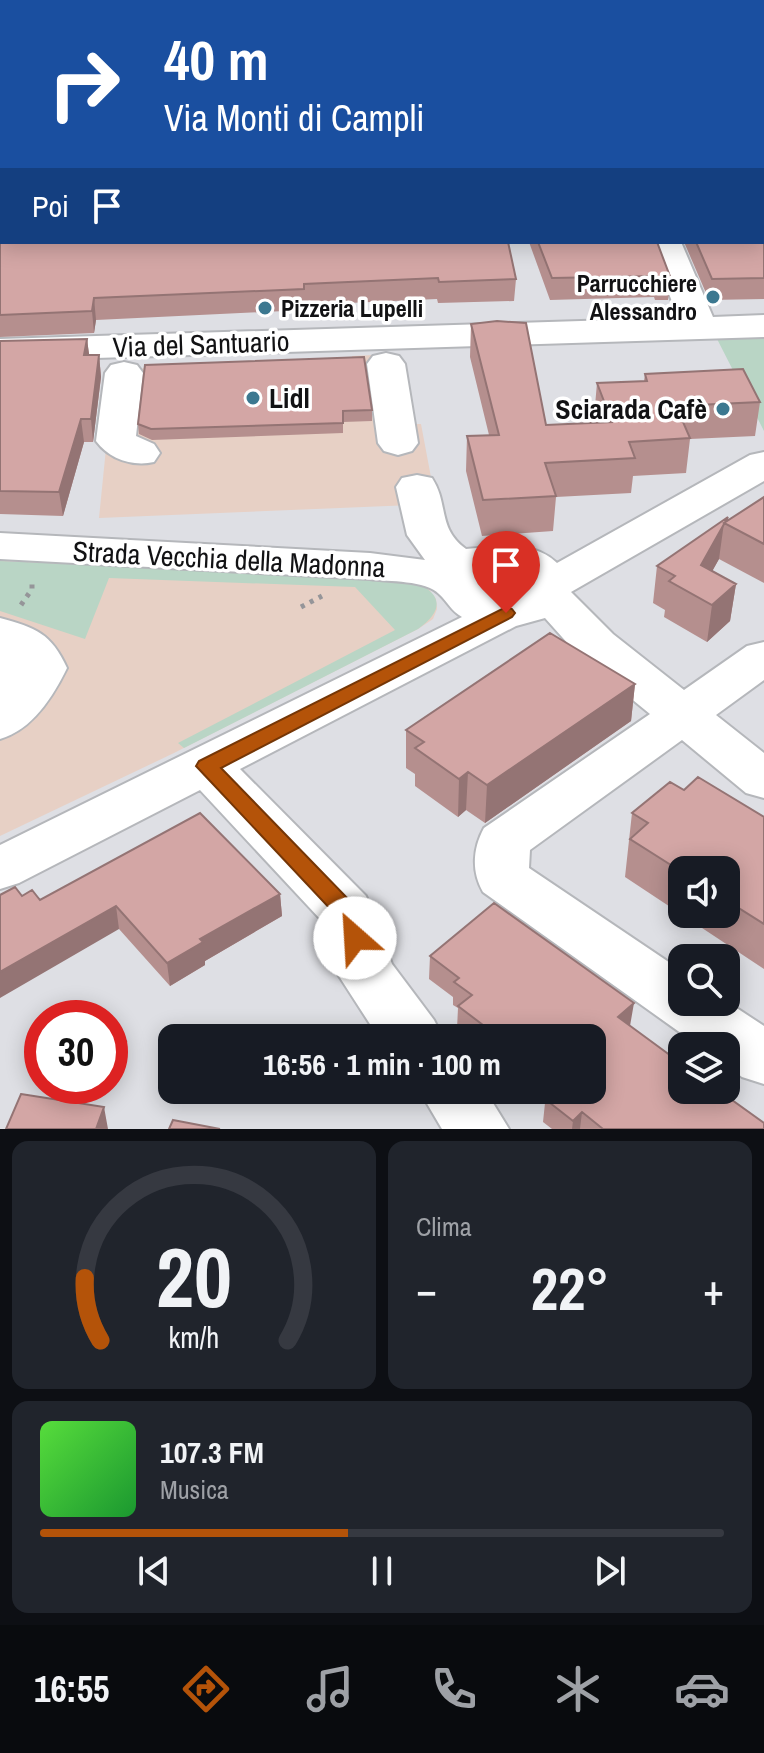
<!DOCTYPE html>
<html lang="it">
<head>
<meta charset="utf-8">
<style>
	:root { --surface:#171b24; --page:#20242c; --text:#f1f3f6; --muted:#9ea1a6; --line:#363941; --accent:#b45309 }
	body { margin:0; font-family:"Archivo Narrow",sans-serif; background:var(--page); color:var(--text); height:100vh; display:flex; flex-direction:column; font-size:30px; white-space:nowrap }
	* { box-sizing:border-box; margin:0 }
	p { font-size:26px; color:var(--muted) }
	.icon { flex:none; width:44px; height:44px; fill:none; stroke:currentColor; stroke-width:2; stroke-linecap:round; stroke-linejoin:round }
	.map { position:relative; height:1129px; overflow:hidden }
	.details { display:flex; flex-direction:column; gap:12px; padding:12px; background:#0d0f14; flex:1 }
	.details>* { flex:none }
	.banner { position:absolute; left:0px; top:0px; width:764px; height:244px; box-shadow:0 4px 20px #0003; background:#1a4fa0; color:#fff; overflow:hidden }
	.tools { position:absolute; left:668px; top:856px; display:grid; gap:16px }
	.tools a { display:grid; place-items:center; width:72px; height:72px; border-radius:16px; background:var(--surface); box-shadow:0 4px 20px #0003; font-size:40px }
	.speed { position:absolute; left:24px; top:1000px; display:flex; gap:16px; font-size:40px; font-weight:700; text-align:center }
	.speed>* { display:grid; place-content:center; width:104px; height:104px; border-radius:50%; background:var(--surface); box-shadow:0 4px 20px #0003; line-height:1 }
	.speed .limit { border:12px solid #d22; background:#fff; color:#111 }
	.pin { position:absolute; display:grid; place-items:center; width:68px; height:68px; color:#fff; margin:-82px -34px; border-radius:50% 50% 50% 0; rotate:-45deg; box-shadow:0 0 8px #0007 }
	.pin .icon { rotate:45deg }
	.me { position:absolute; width:88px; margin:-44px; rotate:334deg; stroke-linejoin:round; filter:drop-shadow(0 0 6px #0008) }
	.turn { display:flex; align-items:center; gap:28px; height:168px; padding:0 32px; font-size:36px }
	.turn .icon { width:104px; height:104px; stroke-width:2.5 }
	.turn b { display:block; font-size:56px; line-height:68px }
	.then { display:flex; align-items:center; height:76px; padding:0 32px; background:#0003; gap:16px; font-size:30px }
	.big { font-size:60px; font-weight:700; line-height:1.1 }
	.details .widget { flex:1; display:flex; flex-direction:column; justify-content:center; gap:12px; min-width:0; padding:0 28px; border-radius:16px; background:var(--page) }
	.details .dial { align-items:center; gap:0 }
	.dial svg { height:208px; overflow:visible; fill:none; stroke:var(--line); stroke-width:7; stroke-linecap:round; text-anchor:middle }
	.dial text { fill:var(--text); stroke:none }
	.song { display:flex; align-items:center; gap:24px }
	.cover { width:96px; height:96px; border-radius:12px; background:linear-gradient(135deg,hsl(110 70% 55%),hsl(130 70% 35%)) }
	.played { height:8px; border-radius:4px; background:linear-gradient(90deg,var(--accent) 45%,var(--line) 45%) }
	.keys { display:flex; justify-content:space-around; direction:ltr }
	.heat { display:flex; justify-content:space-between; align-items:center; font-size:44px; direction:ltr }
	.details .tiles { flex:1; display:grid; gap:12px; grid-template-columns:1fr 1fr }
	.widget:last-child { grid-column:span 2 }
	.trip { position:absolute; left:158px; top:1024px; width:448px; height:80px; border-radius:16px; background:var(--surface); box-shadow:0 4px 20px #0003; font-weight:700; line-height:80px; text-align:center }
	.menu { display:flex; height:128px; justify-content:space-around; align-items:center; background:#090b0e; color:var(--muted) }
	.menu .icon { width:56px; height:56px }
	.menu .selected { color:var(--accent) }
	.menu b { font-size:36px; color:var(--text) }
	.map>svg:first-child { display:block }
	.commercial { fill:#e7d0c5 }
	.green { fill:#b9d5c5 }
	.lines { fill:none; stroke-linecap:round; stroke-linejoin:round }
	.minor-casing { stroke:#b5b7bb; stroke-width:4 }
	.path-far1 { stroke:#959599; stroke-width:3; stroke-dasharray:3 4; stroke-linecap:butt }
	.path { stroke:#959599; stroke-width:5; stroke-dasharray:4 6; stroke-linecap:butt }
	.minor { fill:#fff; fill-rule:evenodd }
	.wall { fill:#b58f8e; fill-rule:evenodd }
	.shaded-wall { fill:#947474 }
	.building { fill:#d3a6a5; stroke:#947474; stroke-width:2 }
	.route { fill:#b45309; stroke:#753606; stroke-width:2 }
	.poi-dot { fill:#3c7890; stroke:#fff; stroke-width:3 }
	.labels { text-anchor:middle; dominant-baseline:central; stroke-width:7; stroke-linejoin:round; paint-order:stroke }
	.far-poi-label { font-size:24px; font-weight:bold; fill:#121214; stroke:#fff; text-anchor:end }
	.street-label { font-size:28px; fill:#121214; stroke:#fff }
	.poi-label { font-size:28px; font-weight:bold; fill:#121214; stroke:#fff; text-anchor:start }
</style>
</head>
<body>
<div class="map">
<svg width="764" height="1129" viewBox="0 0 764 1129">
	<rect width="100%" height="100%" fill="#dedfe4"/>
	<path class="commercial" d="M396 354 410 424H421L436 504 99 518 114 369 352 363V356Z
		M0 561 403 578 428 588 436 599 437 609 433 619 418 629 174 753 0 836Z"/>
	<path class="green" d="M25 0H600L25 2Z
		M764 333V431L715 335Z
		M0 561 403 578C435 587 452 605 418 629L184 748 178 743 395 630 355 587 109 578 85 639 0 611Z"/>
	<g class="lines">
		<defs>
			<path id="minor" d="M624 0H648V2H624Z
				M662 0H686V2H662Z
				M646 242H681L713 317 764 315V337L0 361V339L678 318 653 250Z
				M386 353 399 356 405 364 418 443 412 451 398 455 384 451 378 443 367 364 373 356Z
				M124 362 137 365 143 373 136 436 154 444 160 453 154 462C133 467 109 459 96 441L105 373 111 365Z
				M764 452V481L571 592 613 634 684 690 747 646 764 642V680L716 715 764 753V798L746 793 682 740 530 850 529 868 682 971V1002L726 1001 764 1026V1084L742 1077 726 1065V1046H699L483 892C471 871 473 848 484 828L650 714 579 656 545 618 516 626 240 769 366 896 392 964 434 1020 443 1038H379L337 973 321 920 200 790 19 883 0 889V845L462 617C451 611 448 602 439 594 426 580 389 582 370 579L0 559V533L370 553 425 560 407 535 396 487 402 478 417 475 432 478C449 504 437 528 466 549 497 547 531 539 557 563L750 455ZM502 570C513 571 523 575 527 586L516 597C501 600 488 598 479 584L484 575Z
				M0 618C36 628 51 633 67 668 53 697 32 730 0 739Z
				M419 1090H485L509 1129H442Z"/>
		</defs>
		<use href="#minor" class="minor-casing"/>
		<path class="path-far1" d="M73 0 111 2"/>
		<path class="path" d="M21 605 32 589V579
			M301 607 322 596"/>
		<use href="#minor" class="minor"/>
	</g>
	<path class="wall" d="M764 128V299L709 300 684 242H762Z
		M0 148H2V228H0Z
		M0 230 516 279 514 301 438 303 437 299 305 305V310L96 320 94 333 0 337Z
		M529 242H657L671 279 668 300H655L654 297 550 300Z
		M471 324 546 425 596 423 594 417 597 383 644 381 645 374 760 402 755 436 690 439 686 473 633 476 631 493 556 497 553 531 482 536 466 471 467 436 489 435 470 357Z
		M87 339 89 355H99L101 377 93 442H84L63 516 0 514V341Z
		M372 410V421L343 422V433L152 440 139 434 138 424Z
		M764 497V583L719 559 712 571 736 584 730 621 707 642 664 617 665 610 653 603 657 566Z
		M635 684 631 721 485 823 466 810 458 817 415 786V774L406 768V730Z
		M684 790 764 817V969L625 877 632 813ZM682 870H726V914H682Z
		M280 894 282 916 205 961V965L170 986 119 929 40 900Z
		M430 956 630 1026 764 1129H552L543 1122 545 1103 528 1090H592V1038H468L457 1029 458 1008 453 1005V997L429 979Z"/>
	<path class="shaded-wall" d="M94 298 96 320 94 333 92 311Z
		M87 339 90 361 84 355Z
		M99 355 101 377 93 442 91 419Z
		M81 419 84 442 63 516 59 492Z
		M728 517 727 525 724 523 719 559 698 597 701 565Z
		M736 584 730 621 707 642 712 605Z
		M635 684 631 721 485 823 487 785Z
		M468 772 466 810 458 817 459 779Z
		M280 894 282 916 205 961V965L170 986 167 963 200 939Z
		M116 906 119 929 0 998V972Z
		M634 1003 630 1026 614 1040 618 1017Z
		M126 1041 127 1053 110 1064V1051Z
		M104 1107 108 1129H96Z
		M582 1112 580 1129H572L573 1121Z"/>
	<path class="building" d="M762 128H764V278L712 279 696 242H762Z
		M0 148H2V218L0 208Z
		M0 230H2V242H508L516 279 439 282 438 278 304 284V289L94 298 92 311 0 315Z
		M538 242H657L671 279H657V276L552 278Z
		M497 321 526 323 546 425 612 422 597 383 647 381 645 374 743 369 760 402 676 406 690 438 629 442 635 458 545 463 556 496 483 500 467 436 499 435 471 324Z
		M87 339 84 355H99L91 419H81L59 492 0 491V341Z
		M364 357 372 410 343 411V423L151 429 138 424 145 365Z
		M764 497V544L724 523Z
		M728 517 701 565 736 584 712 605 669 581 675 576 657 566Z
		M550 633 635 684 487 785 468 772 459 779 415 748 424 742 406 730Z
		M698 777 764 817V924L726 900V870H682V872L630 839 648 823 632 813 670 782 684 790Z
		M200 813 280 894 200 939 203 942 167 963 116 906 0 972V895L15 887 22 896 32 890 40 900Z
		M494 903 634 1003 618 1017 682 1064V1090H718L764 1123V1129H603L582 1112 573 1121 545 1099 550 1090H592V1038H500L458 1006 472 995 454 982 459 978 430 956Z
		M101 1014 105 1018H94Z
		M110 1024 126 1041 110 1051Z
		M21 1094 104 1107 96 1129H6Z
		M173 1120 220 1129H169Z"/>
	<path class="route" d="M506 607 512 609 515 613 512 617 221 768 354 905 367 938 364 945 355 948 347 945 336 915 196 766 199 761Z"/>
	<g class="poi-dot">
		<circle cx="713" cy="297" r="8"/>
		<circle cx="265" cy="308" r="8"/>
		<circle cx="253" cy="398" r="8"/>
		<circle cx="723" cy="409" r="8"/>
	</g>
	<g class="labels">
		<g class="far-poi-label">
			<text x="697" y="283">Parrucchiere<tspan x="697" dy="28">Alessandro</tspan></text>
			<text x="281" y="308" text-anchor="start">Pizzeria Lupelli</text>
		</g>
		<g class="street-label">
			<text transform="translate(201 344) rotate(-2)">Via del Santuario</text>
			<text transform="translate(229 559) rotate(3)">Strada Vecchia della Madonna</text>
		</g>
		<g class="poi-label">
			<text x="269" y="398">Lidl</text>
			<text x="707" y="409" text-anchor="end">Sciarada Cafè</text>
		</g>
	</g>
</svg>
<div class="tools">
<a><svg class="icon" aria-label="sound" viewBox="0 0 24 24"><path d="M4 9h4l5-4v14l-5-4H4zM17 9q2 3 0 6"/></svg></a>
<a><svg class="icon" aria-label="search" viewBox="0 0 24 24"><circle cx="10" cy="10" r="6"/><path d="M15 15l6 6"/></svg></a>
<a><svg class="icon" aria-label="layers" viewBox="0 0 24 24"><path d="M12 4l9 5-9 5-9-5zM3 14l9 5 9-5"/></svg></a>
</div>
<div class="speed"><div class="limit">30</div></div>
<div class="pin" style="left:506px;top:613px;background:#d93025"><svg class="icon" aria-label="arrive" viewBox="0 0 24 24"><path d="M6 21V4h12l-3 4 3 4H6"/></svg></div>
<svg class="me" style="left:355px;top:938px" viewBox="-20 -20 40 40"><circle r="19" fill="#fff"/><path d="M0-13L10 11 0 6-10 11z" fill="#b45309"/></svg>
<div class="trip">16:56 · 1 min · 100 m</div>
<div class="banner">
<div class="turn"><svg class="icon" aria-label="right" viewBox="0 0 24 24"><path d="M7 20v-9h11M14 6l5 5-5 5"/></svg><div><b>40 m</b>Via Monti di Campli</div></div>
<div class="then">Poi<svg class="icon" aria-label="arrive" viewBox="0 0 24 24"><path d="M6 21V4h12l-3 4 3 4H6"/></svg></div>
</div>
</div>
<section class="details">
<div class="tiles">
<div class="widget dial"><svg viewBox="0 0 100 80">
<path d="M14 69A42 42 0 1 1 86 69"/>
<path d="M14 69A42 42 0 0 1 8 45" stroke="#b45309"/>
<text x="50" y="56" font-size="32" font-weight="700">20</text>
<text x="50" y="72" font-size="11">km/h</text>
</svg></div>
<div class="widget"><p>Clima</p>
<div class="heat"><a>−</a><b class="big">22°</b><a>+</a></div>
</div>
<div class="widget">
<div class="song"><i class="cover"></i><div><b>107.3 FM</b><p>Musica</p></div></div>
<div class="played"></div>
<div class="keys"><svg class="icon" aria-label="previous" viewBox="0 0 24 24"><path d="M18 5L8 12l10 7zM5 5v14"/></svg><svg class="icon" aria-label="pause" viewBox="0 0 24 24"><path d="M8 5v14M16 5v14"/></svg><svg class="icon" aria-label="next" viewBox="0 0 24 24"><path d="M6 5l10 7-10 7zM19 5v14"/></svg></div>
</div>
</div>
</section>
<nav class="menu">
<b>16:55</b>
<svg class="icon selected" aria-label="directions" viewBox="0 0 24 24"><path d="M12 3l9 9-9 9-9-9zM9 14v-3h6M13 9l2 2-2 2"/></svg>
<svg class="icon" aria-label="music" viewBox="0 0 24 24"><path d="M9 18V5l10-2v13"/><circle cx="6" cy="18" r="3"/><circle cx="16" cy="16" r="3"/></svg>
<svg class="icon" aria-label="phone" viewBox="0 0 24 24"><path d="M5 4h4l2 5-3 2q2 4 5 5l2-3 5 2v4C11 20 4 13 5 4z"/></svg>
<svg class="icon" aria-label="climate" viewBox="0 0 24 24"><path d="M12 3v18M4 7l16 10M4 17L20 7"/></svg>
<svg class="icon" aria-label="car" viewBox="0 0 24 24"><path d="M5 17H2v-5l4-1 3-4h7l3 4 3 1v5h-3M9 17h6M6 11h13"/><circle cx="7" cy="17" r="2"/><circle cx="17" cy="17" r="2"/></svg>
</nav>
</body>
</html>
